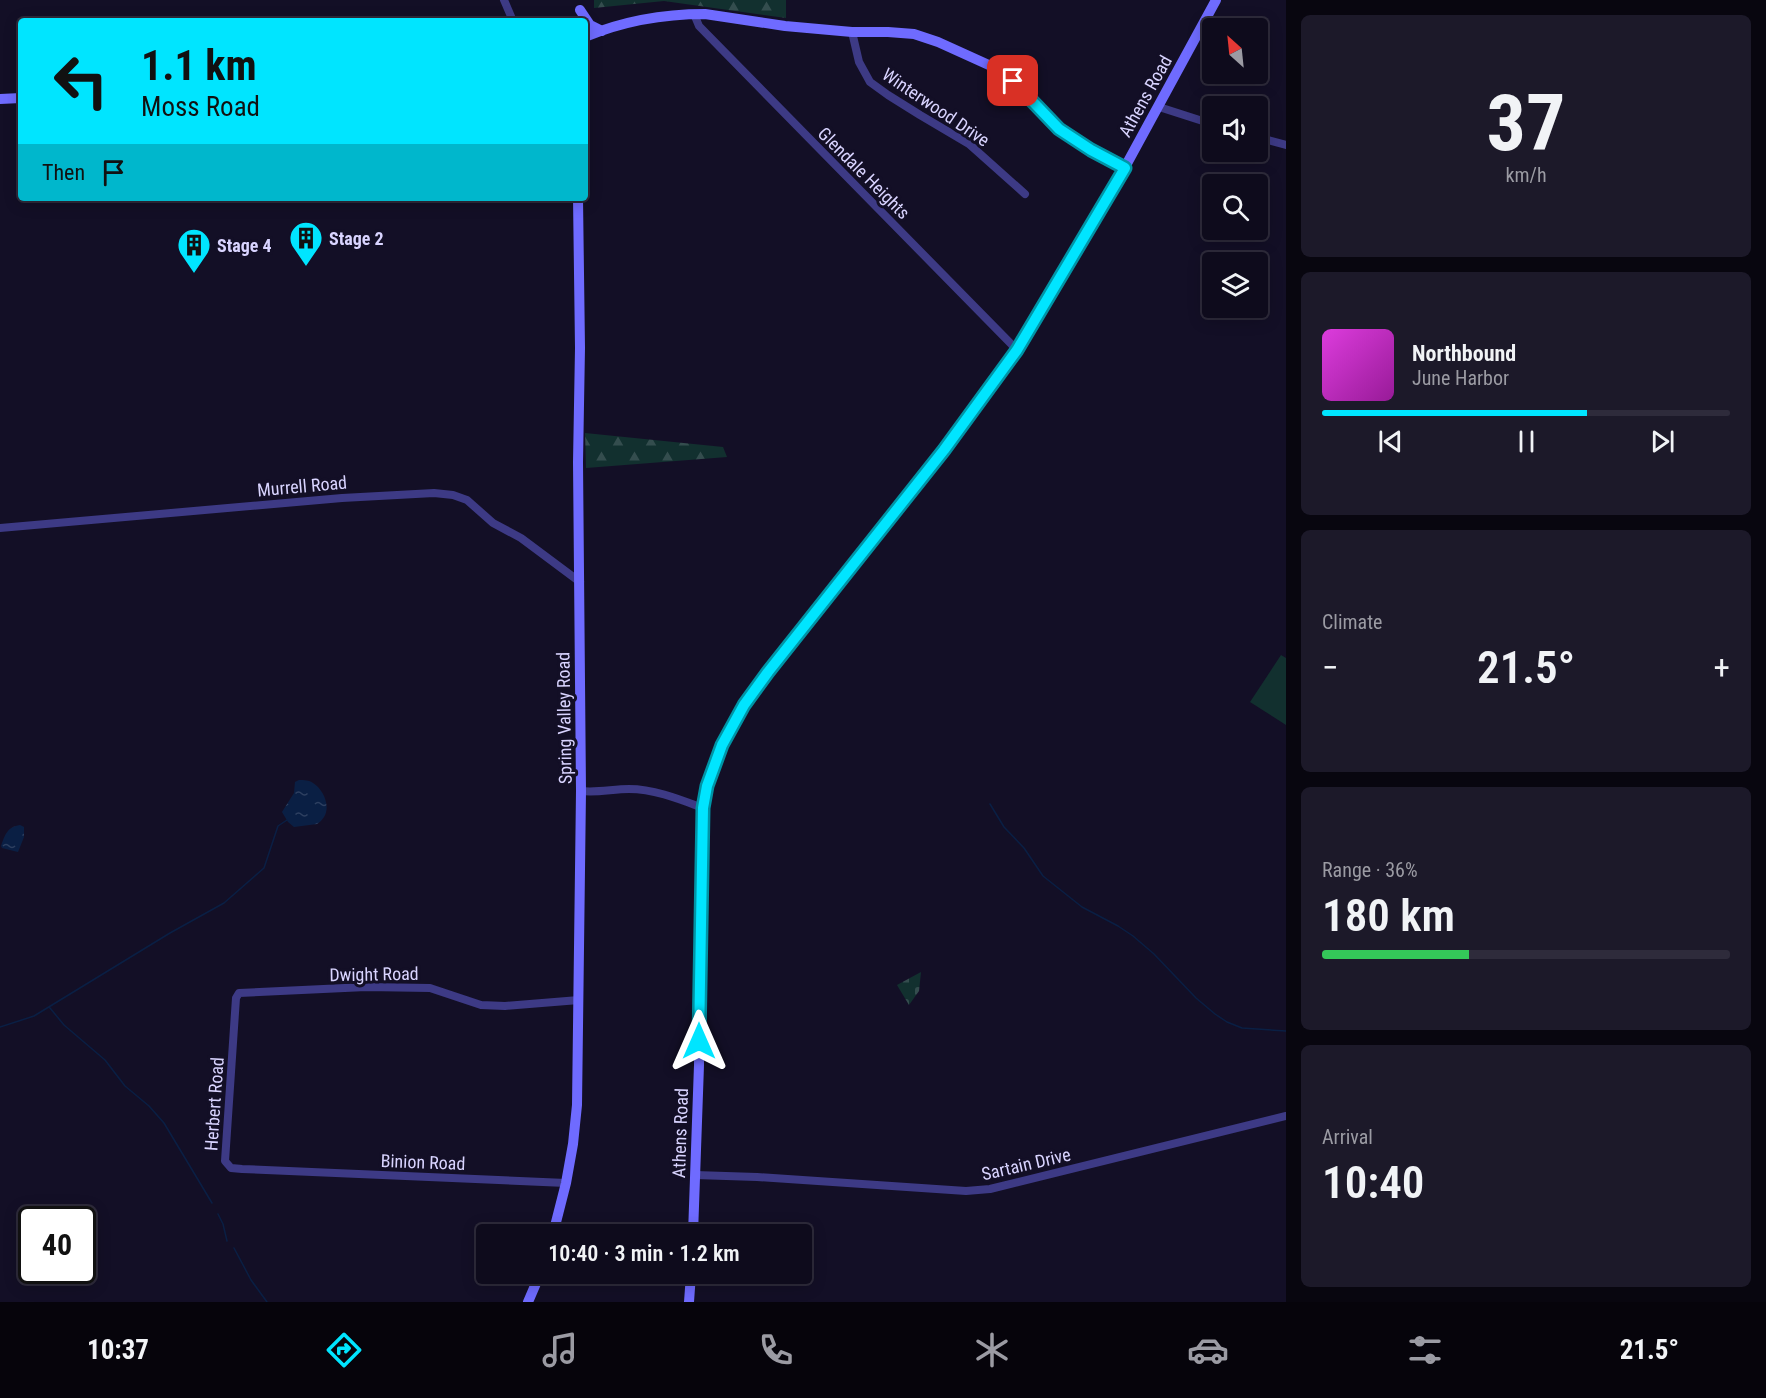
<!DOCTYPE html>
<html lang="en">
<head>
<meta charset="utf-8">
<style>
	:root { --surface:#0e0b1c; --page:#1c1929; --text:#f1f3f6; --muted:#9b9ba3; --line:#2e2b3b; --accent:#00e5ff }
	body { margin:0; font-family:"Roboto Condensed",sans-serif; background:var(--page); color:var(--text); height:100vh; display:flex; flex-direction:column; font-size:22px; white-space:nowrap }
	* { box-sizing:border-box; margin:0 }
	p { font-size:20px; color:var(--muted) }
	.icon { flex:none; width:33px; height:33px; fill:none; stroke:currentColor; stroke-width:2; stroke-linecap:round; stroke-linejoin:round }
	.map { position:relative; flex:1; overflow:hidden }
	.panel { display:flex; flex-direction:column; gap:15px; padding:15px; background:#08060f; width:480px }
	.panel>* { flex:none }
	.guide { position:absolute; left:18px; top:18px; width:570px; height:183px; border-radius:6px; box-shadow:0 3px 15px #0003,0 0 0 2px var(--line); background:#00e5ff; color:#111; overflow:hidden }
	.needle { width:39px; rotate:333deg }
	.fabs { position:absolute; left:1202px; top:18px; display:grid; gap:12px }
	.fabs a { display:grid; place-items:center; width:66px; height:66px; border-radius:6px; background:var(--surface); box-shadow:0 3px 15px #0003,0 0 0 2px var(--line); font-size:30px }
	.speed { position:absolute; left:18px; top:1206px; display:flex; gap:12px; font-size:30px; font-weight:700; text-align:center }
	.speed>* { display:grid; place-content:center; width:78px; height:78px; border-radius:50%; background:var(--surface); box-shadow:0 3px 15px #0003,0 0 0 2px var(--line); line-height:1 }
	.speed .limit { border:3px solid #111; border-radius:9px; background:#fff; color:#111 }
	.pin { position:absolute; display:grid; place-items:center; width:51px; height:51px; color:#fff; margin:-26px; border-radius:12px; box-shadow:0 3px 9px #0006 }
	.me { position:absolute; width:66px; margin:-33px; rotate:0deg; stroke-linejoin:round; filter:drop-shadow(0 0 4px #0008) }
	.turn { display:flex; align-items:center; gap:21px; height:126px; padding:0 24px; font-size:27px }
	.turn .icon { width:78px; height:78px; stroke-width:2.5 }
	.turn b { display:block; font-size:42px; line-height:51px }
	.then { display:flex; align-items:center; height:57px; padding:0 24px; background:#0003; gap:12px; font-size:22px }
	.big { font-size:45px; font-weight:600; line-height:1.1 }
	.panel .card { flex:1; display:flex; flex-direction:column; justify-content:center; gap:9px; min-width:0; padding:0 21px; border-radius:9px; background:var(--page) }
	.panel .dial { align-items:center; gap:0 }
	.dial b { font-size:78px; line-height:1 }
	.song { display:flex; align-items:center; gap:18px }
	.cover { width:72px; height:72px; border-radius:9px; background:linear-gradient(135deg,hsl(300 70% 55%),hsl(300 70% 35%)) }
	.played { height:6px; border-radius:3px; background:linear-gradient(90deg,var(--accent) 65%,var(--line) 65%) }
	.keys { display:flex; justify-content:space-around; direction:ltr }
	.heat { display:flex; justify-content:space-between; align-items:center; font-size:33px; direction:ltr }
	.charge { height:9px; border-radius:4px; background:linear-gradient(90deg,#34c759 36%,var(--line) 0) }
	.trip { position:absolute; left:476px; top:1224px; width:336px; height:60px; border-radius:6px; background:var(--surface); box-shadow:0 3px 15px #0003,0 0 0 2px var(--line); font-weight:600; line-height:60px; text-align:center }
	.dock { display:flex; height:96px; justify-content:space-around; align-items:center; background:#06040b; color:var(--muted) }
	.dock .icon { width:42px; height:42px }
	.dock .current { color:var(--accent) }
	.dock b { font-size:27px; color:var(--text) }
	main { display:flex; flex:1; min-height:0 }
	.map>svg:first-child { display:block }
	.green { fill:#12302f }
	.forest { fill:url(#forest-firs) }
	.cemetery { fill:url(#cemetery-stones) }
	.water { fill:url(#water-ripples) }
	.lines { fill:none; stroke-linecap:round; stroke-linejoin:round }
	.stream { stroke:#0a1f44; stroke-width:1.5 }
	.street { stroke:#3d3a85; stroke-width:8 }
	.secondary { stroke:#6f6bff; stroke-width:10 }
	.route-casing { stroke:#0095a6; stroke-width:15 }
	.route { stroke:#00e5ff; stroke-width:10 }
	.labels { text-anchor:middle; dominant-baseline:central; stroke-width:6; stroke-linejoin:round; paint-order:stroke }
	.street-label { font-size:18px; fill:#d9d4ff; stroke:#130f26 }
	.poi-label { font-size:18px; font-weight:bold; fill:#d9d4ff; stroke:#130f26; text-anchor:start }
</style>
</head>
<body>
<main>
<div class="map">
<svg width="1286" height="1302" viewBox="0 0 1286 1302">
	<defs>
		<pattern id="forest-firs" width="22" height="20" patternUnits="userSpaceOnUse" patternTransform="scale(1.5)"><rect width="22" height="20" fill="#12302f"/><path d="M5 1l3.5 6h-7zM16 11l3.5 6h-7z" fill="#344d4e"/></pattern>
		<pattern id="cemetery-stones" width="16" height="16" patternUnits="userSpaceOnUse" patternTransform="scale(1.5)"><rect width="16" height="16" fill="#12302f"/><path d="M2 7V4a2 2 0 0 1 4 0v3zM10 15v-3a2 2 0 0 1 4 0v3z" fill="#344d4e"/></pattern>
		<pattern id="water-ripples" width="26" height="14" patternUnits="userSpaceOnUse" patternTransform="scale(1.5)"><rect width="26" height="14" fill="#0a1f44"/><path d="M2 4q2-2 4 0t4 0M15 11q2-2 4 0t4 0" fill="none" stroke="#2d3f60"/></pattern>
	</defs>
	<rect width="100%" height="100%" fill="#130f26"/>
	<path class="green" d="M1281 655 1286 658V725L1250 702Z"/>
	<path class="forest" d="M594 0H786V18L664 1 594 8Z
		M585 433 723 447 727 457 586 468Z"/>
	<path class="cemetery" d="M921 972 919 991 909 1005 897 985Z"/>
	<path class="water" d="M299 780C304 780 309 780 313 783 323 789 331 806 324 817 322 820 320 822 317 824L294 827 288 822 282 812 294 793 295 782Z
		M20 825 24 827V837L18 852 2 848 1 846C5 835 7 827 20 825Z"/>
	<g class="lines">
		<path class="stream" d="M990 804 1004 827 1024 848 1043 876 1082 907 1118 926 1133 936 1154 954 1196 998 1215 1014 1227 1022 1242 1028 1286 1031
			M50 1008 64 1025 105 1060 125 1086 149 1106 164 1123 212 1203
			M0 1027 34 1016 170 933 224 903 264 868 278 826 287 820
			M218 1214 223 1224 227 1241
			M234 1248 251 1280 267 1302"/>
		<path class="street" d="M504 0 513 21
			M694 14 699 26 1017 350
			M852 32 859 62 870 82 888 95 920 115 969 144 1025 194
			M1159 107 1212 124
			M1257 137 1286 145
			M0 528 342 498 434 493 453 495 467 500 493 523 521 538 580 582
			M581 791C597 793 613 789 629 789 654 789 679 799 703 808
			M695 1175 757 1177 966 1191 990 1189 1286 1116
			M566 1183 242 1169 231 1168 225 1161 236 998 239 993 366 987 430 988 481 1005 505 1006 579 1000"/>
		<path class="secondary" d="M580 10 590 25 602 31
			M585 37C623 21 664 14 705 14L785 26 852 32H888L914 34 938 42 1002 71 1023 90 1059 129 1091 150 1125 168
			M0 99 21 98
			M553 1234 566 1183 573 1144 577 1105 581 791 578 462 580 348 578 198
			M693 1234 699 1065 701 827C706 768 733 719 768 672L957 434 1017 350 1100 213 1216 0
			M528 1302 540 1274
			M689 1302 691 1274"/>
	</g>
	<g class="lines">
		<defs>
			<path id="route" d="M699 1041 703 808 707 786 722 745 744 705 768 672 944 450 1017 350 1125 168 1091 150 1059 129 1013 81"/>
		</defs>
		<use href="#route" class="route-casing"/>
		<use href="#route" class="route"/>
	</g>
	<defs>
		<symbol id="building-pin" viewBox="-11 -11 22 30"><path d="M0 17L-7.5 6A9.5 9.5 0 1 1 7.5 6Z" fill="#00e5ff" stroke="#130f26"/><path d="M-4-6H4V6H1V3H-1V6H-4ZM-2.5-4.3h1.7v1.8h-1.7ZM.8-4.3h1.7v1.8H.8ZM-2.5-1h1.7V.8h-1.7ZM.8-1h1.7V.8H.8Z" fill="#111"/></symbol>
	</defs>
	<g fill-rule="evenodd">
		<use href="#building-pin" x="287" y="219" width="38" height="52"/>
		<use href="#building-pin" x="175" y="226" width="38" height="52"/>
	</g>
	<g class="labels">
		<g class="street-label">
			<text transform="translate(1145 96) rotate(-61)">Athens Road</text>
			<text transform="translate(936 107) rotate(34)">Winterwood Drive</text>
			<text transform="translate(864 173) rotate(45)">Glendale Heights</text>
			<text transform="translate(302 486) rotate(-5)">Murrell Road</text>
			<text transform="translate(564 718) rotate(-91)">Spring Valley Road</text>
			<text transform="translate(374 974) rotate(-1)">Dwight Road</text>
			<text transform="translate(214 1104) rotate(-86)">Herbert Road</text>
			<text transform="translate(680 1133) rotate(-88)">Athens Road</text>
			<text transform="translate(423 1162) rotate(2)">Binion Road</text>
			<text transform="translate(1026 1164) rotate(-13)">Sartain Drive</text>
		</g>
		<g class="poi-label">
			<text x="329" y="238">Stage 2</text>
			<text x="217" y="245">Stage 4</text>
		</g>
	</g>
</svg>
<div class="fabs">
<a><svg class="needle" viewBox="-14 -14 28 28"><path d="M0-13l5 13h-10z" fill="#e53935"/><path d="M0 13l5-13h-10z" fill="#9b9ba3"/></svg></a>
<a><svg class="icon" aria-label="sound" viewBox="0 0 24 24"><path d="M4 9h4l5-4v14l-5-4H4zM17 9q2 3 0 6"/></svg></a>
<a><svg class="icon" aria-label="search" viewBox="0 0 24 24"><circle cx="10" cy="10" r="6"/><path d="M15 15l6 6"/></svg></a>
<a><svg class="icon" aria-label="layers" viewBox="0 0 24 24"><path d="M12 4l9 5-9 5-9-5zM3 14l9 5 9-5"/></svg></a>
</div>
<div class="speed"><div class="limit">40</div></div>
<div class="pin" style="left:1013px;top:81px;background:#d93025"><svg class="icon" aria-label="arrive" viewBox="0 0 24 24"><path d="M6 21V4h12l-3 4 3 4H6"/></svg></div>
<svg class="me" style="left:699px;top:1041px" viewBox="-20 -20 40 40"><path d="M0-17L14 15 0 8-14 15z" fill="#00e5ff" stroke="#fff" stroke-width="4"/></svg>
<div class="trip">10:40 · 3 min · 1.2 km</div>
<div class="guide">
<div class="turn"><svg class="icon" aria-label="left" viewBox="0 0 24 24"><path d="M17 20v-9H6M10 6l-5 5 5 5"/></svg><div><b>1.1 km</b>Moss Road</div></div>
<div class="then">Then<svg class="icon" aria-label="arrive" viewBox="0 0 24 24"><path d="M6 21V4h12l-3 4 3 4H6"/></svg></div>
</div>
</div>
<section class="panel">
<div class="card dial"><b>37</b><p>km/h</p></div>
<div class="card">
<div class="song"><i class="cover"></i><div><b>Northbound</b><p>June Harbor</p></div></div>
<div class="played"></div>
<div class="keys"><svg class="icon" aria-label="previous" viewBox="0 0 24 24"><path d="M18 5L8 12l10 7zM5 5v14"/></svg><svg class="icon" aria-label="pause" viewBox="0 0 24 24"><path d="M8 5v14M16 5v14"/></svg><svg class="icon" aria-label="next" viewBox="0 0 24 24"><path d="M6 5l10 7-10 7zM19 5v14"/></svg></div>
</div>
<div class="card"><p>Climate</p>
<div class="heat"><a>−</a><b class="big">21.5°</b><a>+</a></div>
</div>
<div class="card"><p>Range · 36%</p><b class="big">180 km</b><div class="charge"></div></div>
<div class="card"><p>Arrival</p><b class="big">10:40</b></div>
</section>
</main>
<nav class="dock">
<b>10:37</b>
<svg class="icon current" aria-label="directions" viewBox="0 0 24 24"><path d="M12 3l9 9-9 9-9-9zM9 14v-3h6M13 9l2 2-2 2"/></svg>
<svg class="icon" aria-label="music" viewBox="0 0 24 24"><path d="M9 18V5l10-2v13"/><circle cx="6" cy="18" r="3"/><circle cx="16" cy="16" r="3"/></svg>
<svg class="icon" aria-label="phone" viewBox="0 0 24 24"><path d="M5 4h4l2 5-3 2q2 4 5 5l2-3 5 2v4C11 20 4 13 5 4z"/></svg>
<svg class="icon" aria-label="climate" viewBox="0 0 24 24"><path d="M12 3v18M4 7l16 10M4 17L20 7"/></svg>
<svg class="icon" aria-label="car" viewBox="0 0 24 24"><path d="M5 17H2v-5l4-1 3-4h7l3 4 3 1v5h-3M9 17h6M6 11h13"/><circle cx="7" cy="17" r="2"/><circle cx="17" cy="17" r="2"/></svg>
<svg class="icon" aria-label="filters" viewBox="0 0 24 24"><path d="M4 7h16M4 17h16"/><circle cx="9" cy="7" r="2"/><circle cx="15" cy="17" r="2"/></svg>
<b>21.5°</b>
</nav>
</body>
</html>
